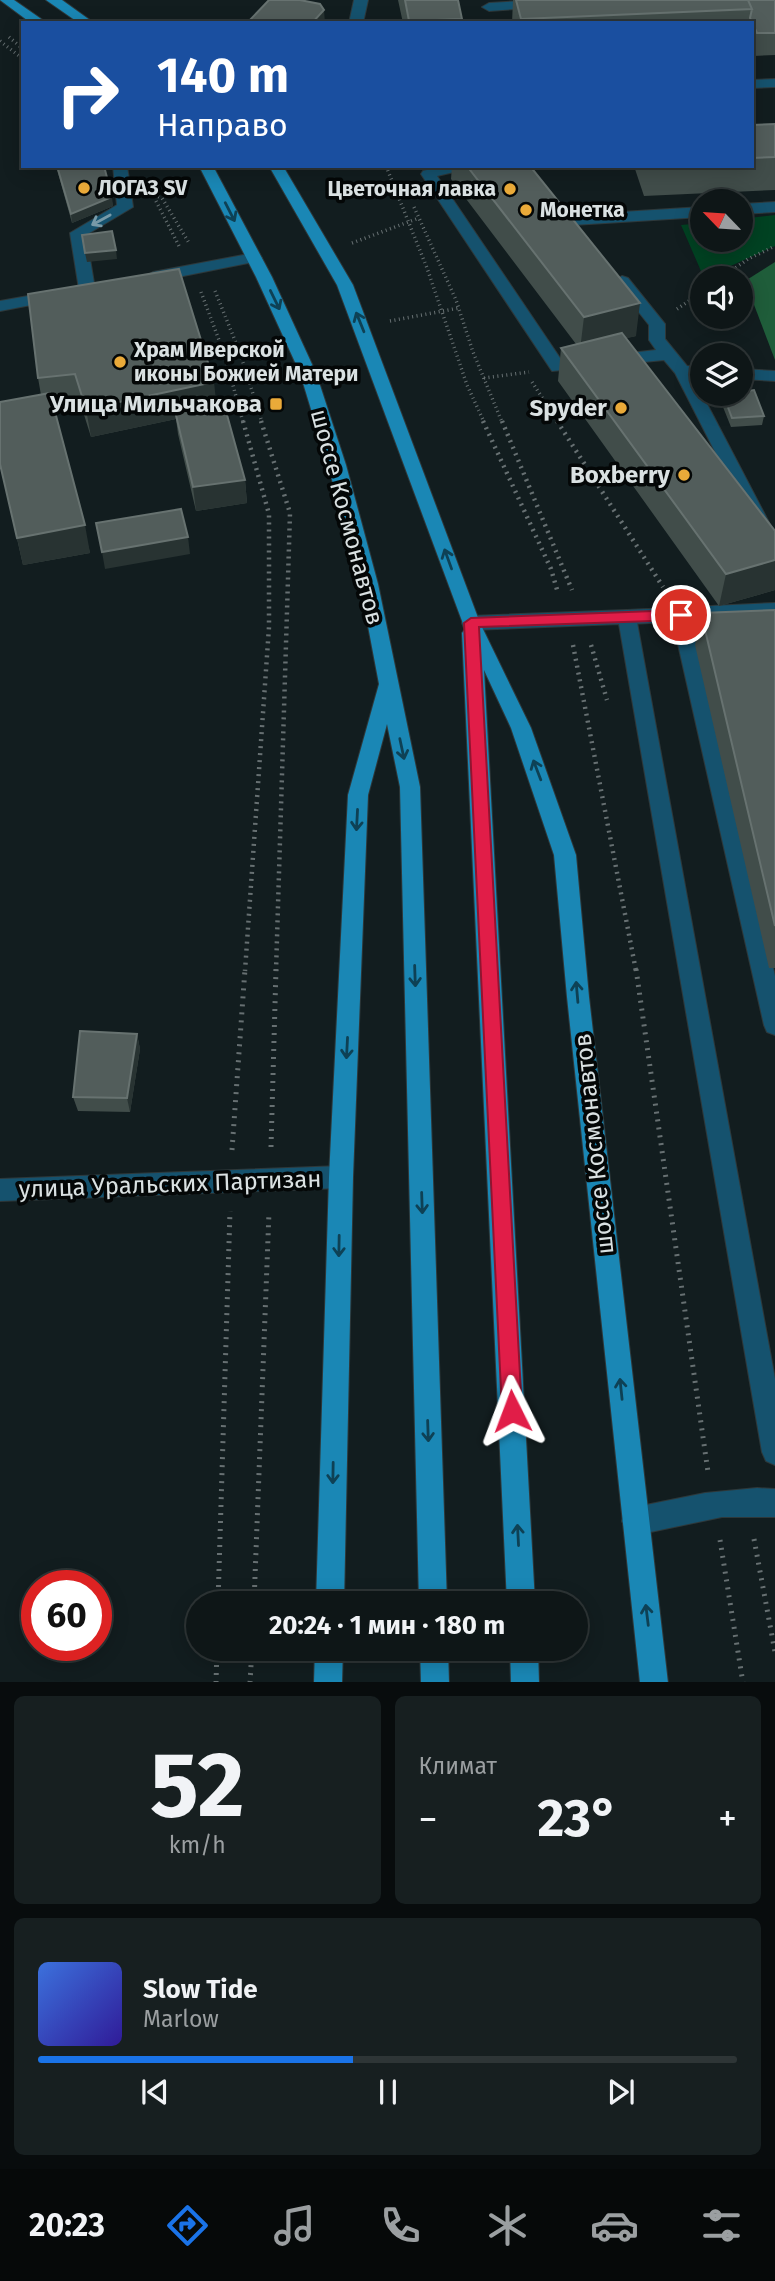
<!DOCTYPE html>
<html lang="ru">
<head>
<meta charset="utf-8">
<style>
	:root { --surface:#0e1617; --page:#171f20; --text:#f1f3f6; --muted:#9b9fa1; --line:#2e3536; --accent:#1a73e8 }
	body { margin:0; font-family:"Fira Sans",sans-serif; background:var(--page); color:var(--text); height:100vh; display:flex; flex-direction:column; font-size:26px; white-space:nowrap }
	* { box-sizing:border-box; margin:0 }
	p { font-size:23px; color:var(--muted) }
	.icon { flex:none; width:38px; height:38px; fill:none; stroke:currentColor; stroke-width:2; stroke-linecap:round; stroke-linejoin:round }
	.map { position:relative; height:1682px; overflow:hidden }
	.side { display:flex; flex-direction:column; gap:14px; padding:14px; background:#080c0d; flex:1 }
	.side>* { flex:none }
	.hud { position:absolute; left:21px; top:21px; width:733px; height:147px; border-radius:0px; box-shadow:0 4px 18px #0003,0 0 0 2px var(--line); background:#1a4fa0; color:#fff; overflow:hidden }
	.needle { width:46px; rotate:295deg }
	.buttons { position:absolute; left:690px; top:189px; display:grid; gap:14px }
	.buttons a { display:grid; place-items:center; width:63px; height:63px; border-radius:50%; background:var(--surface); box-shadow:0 4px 18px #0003,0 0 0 2px var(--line); font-size:35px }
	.speed { position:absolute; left:21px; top:1570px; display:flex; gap:14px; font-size:35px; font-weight:700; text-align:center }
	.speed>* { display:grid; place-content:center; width:91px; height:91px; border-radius:50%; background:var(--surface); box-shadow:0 4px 18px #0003,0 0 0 2px var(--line); line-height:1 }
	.speed .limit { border:10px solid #d22; background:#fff; color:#111 }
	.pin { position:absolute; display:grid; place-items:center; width:60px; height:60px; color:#fff; margin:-30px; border:4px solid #fff; border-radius:50%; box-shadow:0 2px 7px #0007 }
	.me { position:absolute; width:77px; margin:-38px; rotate:357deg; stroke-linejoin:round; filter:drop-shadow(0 0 5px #0008) }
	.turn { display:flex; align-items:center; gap:24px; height:147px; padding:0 21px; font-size:32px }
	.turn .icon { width:91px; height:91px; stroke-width:2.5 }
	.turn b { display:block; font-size:49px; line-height:60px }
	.big { font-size:52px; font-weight:700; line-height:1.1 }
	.side .tile { flex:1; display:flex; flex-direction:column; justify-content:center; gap:10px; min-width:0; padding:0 24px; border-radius:10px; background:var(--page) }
	.side .dial { align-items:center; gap:0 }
	.dial b { font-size:91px; line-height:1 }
	.song { display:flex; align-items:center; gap:21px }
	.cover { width:84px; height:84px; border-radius:10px; background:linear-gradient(135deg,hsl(220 70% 55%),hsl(250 70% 35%)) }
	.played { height:7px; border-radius:4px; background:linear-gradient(90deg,var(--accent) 45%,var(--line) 45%) }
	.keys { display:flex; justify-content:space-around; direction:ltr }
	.heat { display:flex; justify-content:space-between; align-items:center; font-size:38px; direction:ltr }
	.side .tiles { flex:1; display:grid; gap:14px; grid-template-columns:1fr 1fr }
	.tile:last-child { grid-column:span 2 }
	.trip { position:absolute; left:186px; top:1591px; width:402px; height:70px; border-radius:35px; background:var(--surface); box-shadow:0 4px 18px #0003,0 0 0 2px var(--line); font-weight:700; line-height:70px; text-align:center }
	.dock { display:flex; height:112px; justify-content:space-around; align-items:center; background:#060909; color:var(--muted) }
	.dock .icon { width:49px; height:49px }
	.dock .on { color:var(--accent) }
	.dock b { font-size:32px; color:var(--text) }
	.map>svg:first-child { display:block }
	.green { fill:#004222 }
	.forest { fill:#1f5d3a }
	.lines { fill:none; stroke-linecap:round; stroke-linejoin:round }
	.service-casing { stroke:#2e383a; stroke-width:2 }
	.minor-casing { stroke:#2e383a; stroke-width:2 }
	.tertiary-casing { stroke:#2e383a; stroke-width:2 }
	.primary-casing { stroke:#2e383a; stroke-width:2 }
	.path-far2 { stroke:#677072; stroke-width:3.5; stroke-dasharray:1 3.5; stroke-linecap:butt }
	.path-far1 { stroke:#677072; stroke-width:4.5; stroke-dasharray:2 5; stroke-linecap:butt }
	.path { stroke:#677072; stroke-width:5; stroke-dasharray:2 6; stroke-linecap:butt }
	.service { fill:#15526e; fill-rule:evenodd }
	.minor { fill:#15526e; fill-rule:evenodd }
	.tertiary { fill:#15526e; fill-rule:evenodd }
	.primary { fill:#1a87b5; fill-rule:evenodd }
	.wall { fill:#414d4a }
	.shaded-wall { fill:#283332 }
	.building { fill:#525d5b; stroke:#677270; stroke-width:2 }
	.oneway { stroke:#0e4155 }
	.oneway2 { stroke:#789aa8 }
	.route { fill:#e11d48; stroke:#92132f; stroke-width:2 }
	.poi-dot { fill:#eaaa39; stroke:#040707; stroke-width:2.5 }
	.labels { text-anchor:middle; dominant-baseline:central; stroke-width:7; stroke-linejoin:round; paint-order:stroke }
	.far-poi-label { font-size:21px; font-weight:bold; fill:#dae1e2; stroke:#040707; text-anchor:start }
	.poi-label { font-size:24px; font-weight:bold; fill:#dae1e2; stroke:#040707; text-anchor:end }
	.street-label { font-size:24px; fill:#dae1e2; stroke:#040707 }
</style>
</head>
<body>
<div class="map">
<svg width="775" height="1683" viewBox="0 0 775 1683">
	<rect width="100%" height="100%" fill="#121d1f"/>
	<path class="green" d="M775 215V246L704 278 681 225 702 223V240H740V219Z"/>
	<path class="forest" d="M775 262V360L745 281Z"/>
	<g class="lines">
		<defs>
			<path id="service" d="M539 0 544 1V7L489 11 482 7 489 3Z
				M113 166H127L133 207 86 235 95 289 87 294 79 289 70 233 117 205Z
				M442 166H469L467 169 437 176 562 361 656 350 649 340V325L614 281 622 276 628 278 665 324V339L687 366 702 367V377H693L775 534V558L769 556 766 552 675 373 664 360 552 371 421 174 423 171Z
				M775 202V212L740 214V204Z
				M702 207V217L573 225 565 220 573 215Z
				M740 369 775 371V381L740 379Z
				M775 603V617L692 621 775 976V1035L767 1032 764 1025 673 622 627 624 620 622 618 617 620 612 627 610Z
				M757 1488 775 1489V1517H722L636 1535 626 1531 622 1521 626 1511 636 1507 705 1493Z"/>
			<path id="minor" d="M354 0H368L363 23H349Z
				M254 253 259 255 262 258 259 261 153 282 145 277 153 272Z
				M56 291 62 293 64 296 62 299 0 311V301Z
				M627 610 634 612 636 617 775 1379V1465L766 1461 762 1452 619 624 471 630 464 628 462 623 464 618 471 616Z
				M341 1166 350 1169 353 1177 350 1185 341 1188 0 1201V1179Z"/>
			<path id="tertiary" d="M775 79V87L752 88V80Z"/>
			<path id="primary" d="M0 0H14L47 23H31Z
				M46 0H62L94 23H79Z
				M199 166H213L272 277 316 373 346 465 378 584 420 787 447 1603H419L400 787 387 724 368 795 353 1177 344 1603H316L329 1177 348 795 379 684 360 584 328 465 300 373 256 277Z
				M269 166H283L353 285 480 623 531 728 576 855 589 997 668 1683H640L567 997 554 855 511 728 484 670 535 1603H507L462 633 465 629 337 285Z
				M315 1648H343L342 1683H314Z
				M420 1648H448L449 1683H421Z
				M510 1648H538L539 1683H511Z"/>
		</defs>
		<use href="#service" class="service-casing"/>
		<use href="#minor" class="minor-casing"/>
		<use href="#tertiary" class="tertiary-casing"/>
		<use href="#primary" class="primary-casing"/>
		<path class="path-far2" d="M9 37 23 49
			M0 41 23 59
			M386 166 427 268 467 385 484 422
			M154 195 162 198 189 243
			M156 201 179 246
			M414 207 456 300 473 352 502 422
			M352 243 419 218
			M721 278 748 259 775 246
			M215 291 240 353 262 422
			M201 292 225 356 243 422
			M677 309 702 292
			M390 321 459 308
			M484 378 529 372
			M532 382 558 422"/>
		<path class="path-far1" d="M243 421 269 514V627L245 971
			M261 421 290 513 276 971
			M483 421 551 569 558 593
			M502 421 572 590
			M557 421 663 587
			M573 645 636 971
			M591 645 607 700"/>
		<path class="path" d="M636 969 708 1472
			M271 1147 276 969
			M232 1150 245 969
			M754 1539 775 1652
			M720 1540 743 1683
			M218 1603 230 1211
			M254 1603 269 1212
			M216 1683 217 1648
			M250 1683 252 1648"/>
		<use href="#service" class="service"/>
		<use href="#minor" class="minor"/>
		<use href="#tertiary" class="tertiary"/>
		<use href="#primary" class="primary"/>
	</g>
	<path class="wall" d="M398 0H458L462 19V23H403Z
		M513 0H775V55L753 56 752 23H512Z
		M775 124V190L644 196 634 166H752V125Z
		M56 166H104L113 206 72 223Z
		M452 166H530L636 336 626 338 775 531V590L719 606 558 381 561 348 576 344 451 179Z
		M28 294 216 405 245 480 247 503 196 511 178 434 176 419 91 437 80 402 53 405 90 553 23 565 0 464 41 395 38 378Z
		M722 394 764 416 762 425 731 427 721 402Z
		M775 610V968H769L695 645 701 613Z
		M137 1034 140 1049 130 1112 78 1111 73 1097Z"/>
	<path class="shaded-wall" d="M324 10 325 23H312Z
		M112 197 113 206 72 223 71 214Z
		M116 250 117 259 87 262 85 253Z
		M640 303 636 336 580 350 584 317Z
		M214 382 217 410 175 411 176 419 91 437 86 409Z
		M245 480 247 503 196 511 193 487Z
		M85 525 90 553 23 565 17 538Z
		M188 537 190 554 105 569 102 552Z
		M775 560V590L719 606 726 574Z
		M137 1034 140 1049 130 1112 127 1098Z"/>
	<path class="building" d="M269 0H300L320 4 324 10 312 23H247Z
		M405 0H458L462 19 409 21Z
		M516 0H748L752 9 521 19Z
		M748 0H775V33H757L750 18 752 9Z
		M775 124V157L752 158V125Z
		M57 166H104L112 197 71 214Z
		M467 166H530L640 303 584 317Z
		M112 231 116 250 85 253 82 235Z
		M179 269 214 382 86 409 75 374 38 378 28 294Z
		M622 333 775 531V560L726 574 561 348Z
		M754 390 764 416 732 418 723 394H740V392Z
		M50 393 85 525 17 538 0 464V402Z
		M224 404 245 480 193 487 175 411Z
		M181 509 188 537 102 552 96 523Z
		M775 610V926L701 613Z
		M80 1031 137 1034 127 1098 73 1097Z"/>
	<defs><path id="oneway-shaft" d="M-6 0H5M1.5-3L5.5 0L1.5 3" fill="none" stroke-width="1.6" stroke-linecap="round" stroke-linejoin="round" transform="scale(1.75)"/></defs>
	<g class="oneway">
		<use href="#oneway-shaft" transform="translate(230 212) rotate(63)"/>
		<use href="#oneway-shaft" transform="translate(275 300) rotate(64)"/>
		<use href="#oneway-shaft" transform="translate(360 322) rotate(-112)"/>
		<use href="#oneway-shaft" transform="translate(448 559) rotate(-110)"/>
		<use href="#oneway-shaft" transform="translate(402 749) rotate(78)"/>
		<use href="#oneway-shaft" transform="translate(537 770) rotate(-111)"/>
		<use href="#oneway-shaft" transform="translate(357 820) rotate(93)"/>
		<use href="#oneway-shaft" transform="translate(415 976) rotate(88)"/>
		<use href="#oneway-shaft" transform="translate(577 992) rotate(-95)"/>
		<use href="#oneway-shaft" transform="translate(347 1048) rotate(93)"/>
		<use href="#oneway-shaft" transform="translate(422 1203) rotate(88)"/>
		<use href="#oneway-shaft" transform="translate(339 1246) rotate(91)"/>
		<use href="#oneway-shaft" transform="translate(621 1389) rotate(-96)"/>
		<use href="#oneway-shaft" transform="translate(428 1431) rotate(88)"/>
		<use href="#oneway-shaft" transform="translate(333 1473) rotate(91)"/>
		<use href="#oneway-shaft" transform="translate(518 1535) rotate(-93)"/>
		<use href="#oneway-shaft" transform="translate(647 1615) rotate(-97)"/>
	</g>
	<use class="oneway2" href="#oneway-shaft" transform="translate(101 220) rotate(151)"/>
	<path class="route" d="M681 610 688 615 681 620 479 627 522 1411 519 1418 512 1421 504 1418 502 1411 464 623 471 618Z"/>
	<g class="poi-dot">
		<circle cx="84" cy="188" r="7"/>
		<circle cx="510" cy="189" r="7"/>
		<circle cx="526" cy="210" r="7"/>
		<circle cx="120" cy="362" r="7"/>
		<rect x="269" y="397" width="14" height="14" rx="3.5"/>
		<circle cx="621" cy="408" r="7"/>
		<circle cx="684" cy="475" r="7"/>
	</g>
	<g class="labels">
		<g class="far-poi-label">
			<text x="98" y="188">ЛОГАЗ SV</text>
			<text x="496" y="189" text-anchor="end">Цветочная лавка</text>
			<text x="540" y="210">Монетка</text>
			<text x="134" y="350">Храм Иверской<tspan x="134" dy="24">иконы Божией Матери</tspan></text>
		</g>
		<g class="poi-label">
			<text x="262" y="404">Улица Мильчакова</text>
			<text x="607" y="408">Spyder</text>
			<text x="670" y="475">Boxberry</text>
		</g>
		<g class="street-label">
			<text transform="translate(347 517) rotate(75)">шоссе Космонавтов</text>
			<text transform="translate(594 1144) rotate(-96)">шоссе Космонавтов</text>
			<text transform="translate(170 1184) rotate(-2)">улица Уральских Партизан</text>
		</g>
	</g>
</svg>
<div class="buttons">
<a><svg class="needle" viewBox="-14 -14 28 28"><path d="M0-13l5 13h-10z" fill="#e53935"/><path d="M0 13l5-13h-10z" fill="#9b9fa1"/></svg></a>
<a><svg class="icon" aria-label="sound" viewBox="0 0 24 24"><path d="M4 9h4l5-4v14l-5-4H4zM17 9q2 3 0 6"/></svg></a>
<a><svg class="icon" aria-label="layers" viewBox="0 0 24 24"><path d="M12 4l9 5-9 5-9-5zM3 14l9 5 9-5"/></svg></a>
</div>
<div class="speed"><div class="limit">60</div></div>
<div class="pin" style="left:681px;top:615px;background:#d93025"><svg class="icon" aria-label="arrive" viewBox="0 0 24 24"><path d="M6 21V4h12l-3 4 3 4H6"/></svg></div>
<svg class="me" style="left:512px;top:1411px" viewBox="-20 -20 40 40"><path d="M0-17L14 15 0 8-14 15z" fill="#e11d48" stroke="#fff" stroke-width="4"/></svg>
<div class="trip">20:24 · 1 мин · 180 m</div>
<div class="hud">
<div class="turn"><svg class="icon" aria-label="right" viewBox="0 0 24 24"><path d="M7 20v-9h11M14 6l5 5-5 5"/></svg><div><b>140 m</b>Направо</div></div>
</div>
</div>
<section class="side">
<div class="tiles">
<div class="tile dial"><b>52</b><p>km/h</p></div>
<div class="tile"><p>Климат</p>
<div class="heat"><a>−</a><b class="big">23°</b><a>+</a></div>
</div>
<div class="tile">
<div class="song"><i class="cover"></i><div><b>Slow Tide</b><p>Marlow</p></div></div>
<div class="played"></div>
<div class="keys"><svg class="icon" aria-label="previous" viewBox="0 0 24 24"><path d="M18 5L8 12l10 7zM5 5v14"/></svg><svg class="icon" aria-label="pause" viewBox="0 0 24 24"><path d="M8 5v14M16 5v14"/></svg><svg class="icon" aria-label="next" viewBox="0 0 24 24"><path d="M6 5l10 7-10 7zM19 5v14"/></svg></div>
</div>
</div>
</section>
<nav class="dock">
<b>20:23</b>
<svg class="icon on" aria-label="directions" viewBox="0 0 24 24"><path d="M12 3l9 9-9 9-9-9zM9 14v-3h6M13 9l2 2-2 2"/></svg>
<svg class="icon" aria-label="music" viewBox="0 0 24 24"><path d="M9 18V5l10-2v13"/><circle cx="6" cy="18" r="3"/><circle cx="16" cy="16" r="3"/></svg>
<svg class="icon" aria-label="phone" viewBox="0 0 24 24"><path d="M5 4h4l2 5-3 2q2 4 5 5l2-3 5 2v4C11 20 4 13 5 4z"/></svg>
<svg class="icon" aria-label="climate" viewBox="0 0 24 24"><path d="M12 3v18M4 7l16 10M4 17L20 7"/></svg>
<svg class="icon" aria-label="car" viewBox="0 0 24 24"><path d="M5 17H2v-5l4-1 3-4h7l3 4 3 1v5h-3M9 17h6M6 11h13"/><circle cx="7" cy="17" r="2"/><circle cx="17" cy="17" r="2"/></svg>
<svg class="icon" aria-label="filters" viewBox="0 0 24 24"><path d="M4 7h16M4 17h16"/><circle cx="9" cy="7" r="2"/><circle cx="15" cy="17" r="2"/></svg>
</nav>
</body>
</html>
